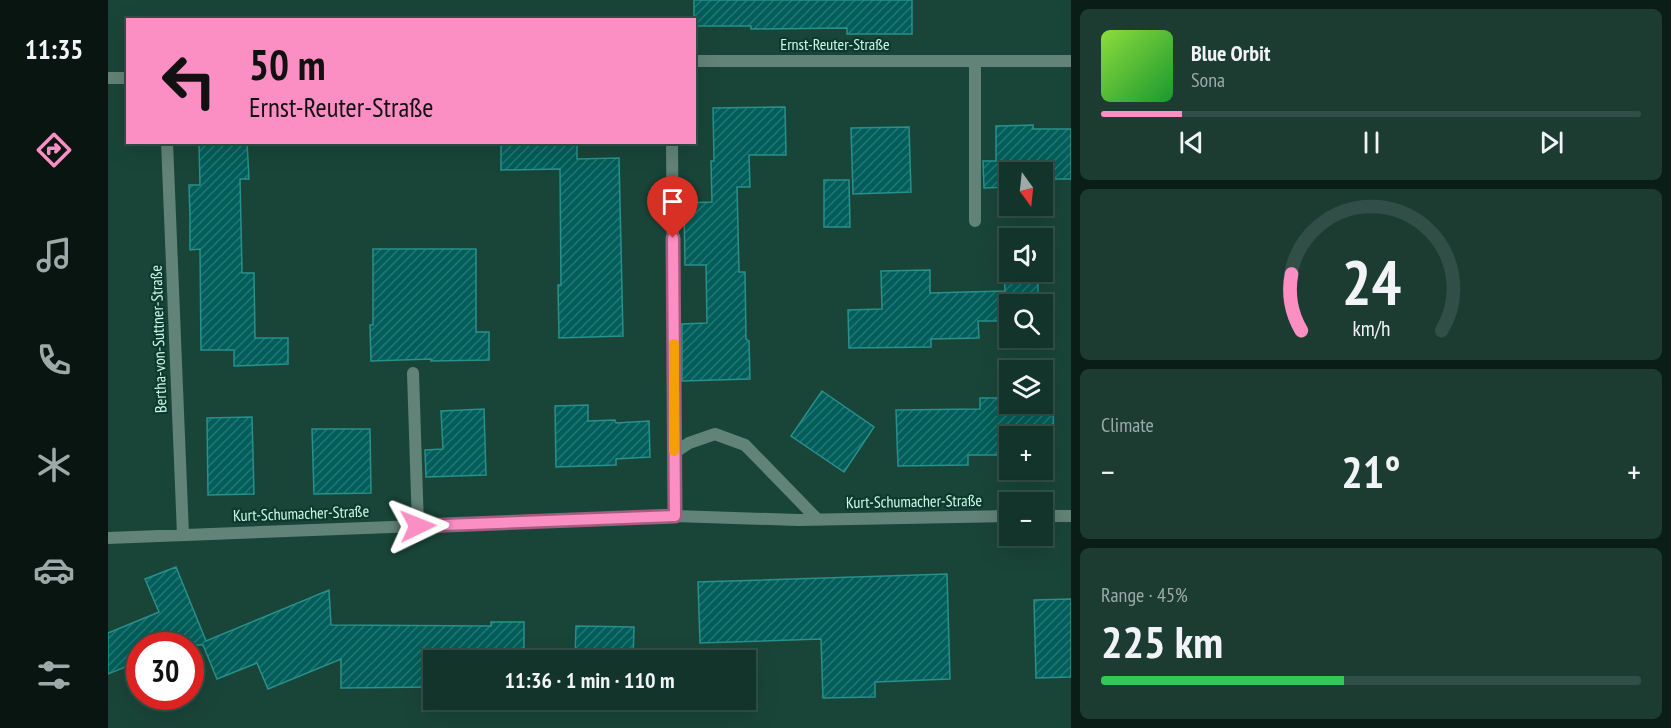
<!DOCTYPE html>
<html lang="en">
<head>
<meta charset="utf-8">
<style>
	:root { --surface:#13342a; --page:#1c3c32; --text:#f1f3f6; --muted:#9daaa8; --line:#324f47; --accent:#fb8fc4 }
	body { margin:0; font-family:"PT Sans Narrow",sans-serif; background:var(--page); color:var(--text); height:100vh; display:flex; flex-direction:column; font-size:22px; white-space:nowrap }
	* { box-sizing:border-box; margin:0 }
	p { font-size:20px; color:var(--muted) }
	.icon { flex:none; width:33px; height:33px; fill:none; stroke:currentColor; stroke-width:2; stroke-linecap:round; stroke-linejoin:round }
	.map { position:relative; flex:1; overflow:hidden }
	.panel { display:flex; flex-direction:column; gap:9px; padding:9px; background:#0a1d17; width:600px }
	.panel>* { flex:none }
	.hud { position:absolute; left:18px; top:18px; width:570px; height:126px; border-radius:0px; box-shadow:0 6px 24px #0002,0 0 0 2px var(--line); background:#fb8fc4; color:#111; overflow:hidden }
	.needle { width:39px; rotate:165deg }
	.buttons { position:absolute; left:891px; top:162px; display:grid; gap:12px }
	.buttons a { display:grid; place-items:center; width:54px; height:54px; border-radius:0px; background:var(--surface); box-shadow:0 6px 24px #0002,0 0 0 2px var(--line); font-size:30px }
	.speed { position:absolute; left:18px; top:632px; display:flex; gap:12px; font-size:30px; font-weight:700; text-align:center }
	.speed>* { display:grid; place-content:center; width:78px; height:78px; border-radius:50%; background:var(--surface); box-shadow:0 6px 24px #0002,0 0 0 2px var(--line); line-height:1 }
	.speed .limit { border:9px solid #d22; background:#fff; color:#111 }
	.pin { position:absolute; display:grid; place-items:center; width:51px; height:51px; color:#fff; margin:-62px -26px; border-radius:50% 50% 50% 0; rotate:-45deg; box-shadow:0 0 6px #0007 }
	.pin .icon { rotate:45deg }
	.me { position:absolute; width:66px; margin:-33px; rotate:88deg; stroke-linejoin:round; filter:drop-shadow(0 0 4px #0008) }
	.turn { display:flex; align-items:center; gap:21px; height:126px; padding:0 24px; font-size:27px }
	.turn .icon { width:78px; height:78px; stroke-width:2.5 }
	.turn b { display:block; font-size:42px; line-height:51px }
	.big { font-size:45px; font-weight:700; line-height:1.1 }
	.panel .card { flex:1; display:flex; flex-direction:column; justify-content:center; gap:9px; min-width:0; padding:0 21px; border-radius:9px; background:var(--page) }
	.panel .dial { align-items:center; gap:0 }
	.dial svg { height:156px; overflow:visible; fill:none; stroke:var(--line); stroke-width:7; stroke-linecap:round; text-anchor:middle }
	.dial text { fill:var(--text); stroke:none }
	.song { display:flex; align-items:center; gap:18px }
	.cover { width:72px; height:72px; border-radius:9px; background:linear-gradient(135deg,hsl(90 70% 55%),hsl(130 70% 35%)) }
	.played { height:6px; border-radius:3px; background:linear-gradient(90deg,var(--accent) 15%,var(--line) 15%) }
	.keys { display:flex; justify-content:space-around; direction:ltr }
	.heat { display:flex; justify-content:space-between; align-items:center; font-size:33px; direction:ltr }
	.charge { height:9px; border-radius:4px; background:linear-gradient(90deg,#34c759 45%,var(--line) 0) }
	.trip { position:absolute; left:315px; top:650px; width:333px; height:60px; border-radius:0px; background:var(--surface); box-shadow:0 6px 24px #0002,0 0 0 2px var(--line); font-weight:700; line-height:60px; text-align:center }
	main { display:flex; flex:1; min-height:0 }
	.tab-bar { display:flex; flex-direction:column; width:108px; justify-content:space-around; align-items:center; background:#081511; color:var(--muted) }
	.tab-bar .icon { width:42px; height:42px }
	.tab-bar .selected { color:var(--accent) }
	.tab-bar b { font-size:27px; color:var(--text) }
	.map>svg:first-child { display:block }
	.building { fill:url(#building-hatch); stroke:#29908b; stroke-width:1.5 }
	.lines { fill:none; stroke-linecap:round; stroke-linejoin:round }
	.lane { stroke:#628377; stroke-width:12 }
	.street { stroke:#628377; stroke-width:12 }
	.route-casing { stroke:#a35d7f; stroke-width:15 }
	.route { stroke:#fb8fc4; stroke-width:10 }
	.slow { stroke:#f59e0b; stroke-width:10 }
	.labels { text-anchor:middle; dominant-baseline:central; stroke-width:4.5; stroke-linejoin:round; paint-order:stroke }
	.street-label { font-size:16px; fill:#d0f8e8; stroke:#0c3b2d }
</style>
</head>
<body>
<main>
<nav class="tab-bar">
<b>11:35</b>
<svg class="icon selected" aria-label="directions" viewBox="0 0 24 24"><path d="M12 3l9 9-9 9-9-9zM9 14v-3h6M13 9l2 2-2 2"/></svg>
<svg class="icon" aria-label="music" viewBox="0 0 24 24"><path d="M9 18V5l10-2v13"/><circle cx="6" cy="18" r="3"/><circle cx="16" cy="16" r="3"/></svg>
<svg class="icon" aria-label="phone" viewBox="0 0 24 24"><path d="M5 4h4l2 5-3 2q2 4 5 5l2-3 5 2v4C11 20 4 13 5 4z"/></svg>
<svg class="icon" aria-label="climate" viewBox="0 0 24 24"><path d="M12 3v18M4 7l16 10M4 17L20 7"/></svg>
<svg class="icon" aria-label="car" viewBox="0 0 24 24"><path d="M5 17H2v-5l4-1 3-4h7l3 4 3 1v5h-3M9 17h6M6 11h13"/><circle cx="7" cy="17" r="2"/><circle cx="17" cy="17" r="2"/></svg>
<svg class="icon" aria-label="filters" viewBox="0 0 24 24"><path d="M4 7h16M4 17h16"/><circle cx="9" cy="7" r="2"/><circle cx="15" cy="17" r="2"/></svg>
</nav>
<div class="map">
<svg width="963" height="728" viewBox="0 0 963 728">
	<defs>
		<pattern id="building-hatch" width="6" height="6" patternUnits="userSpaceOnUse" patternTransform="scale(1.5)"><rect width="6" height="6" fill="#015e5a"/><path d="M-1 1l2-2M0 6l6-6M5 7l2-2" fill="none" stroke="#257672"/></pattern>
	</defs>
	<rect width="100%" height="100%" fill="#194538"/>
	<path class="building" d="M586 0H804V34H739V28L643 29V26H586Z
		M677 107 678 155H641L642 187H629L631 272H637L638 339 641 341 642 379 574 381V324L599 323 598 265H577L576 203 604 202 603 161H606L605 108Z
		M925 125V129H963V179H934V172H902V187L876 188 875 161H888V126Z
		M801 127 803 192 745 194 743 128Z
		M91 142H139L141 179H132L134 273H146L147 338H180V364L126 366V350H93L92 249 82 250V217L81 185H92Z
		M393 142H469V159L511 158 515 336 451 338 450 285H453L452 169 393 170Z
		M716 180H741L742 227H716Z
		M265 249H368V332H381V360L323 361V359L263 361 262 325H265Z
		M822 270V293L897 291 896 272H930V304H902V321H870L871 338 823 339V347L741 348 740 310 774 309 773 271Z
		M714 391 766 427 736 472 683 436Z
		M872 398H902V404H934V398H945L946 454H934V436H902V455H860V465L790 466 788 410 872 409Z
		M480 405V421L507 420 508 423 541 421 542 457 508 459V465L448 467 447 406Z
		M376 409 378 475 318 477 317 450 335 449 333 411Z
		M144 417 146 494 100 495 99 418Z
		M204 429H262L263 493 206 494Z
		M68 567 98 641 221 590 223 625 383 626V622H416V660H326V687L233 688V659L160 689 149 663 109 679 95 645H32V661L0 674V633L51 612 37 579Z
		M839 574 842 679 767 682V697L715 698 713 639 592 643 590 582Z
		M963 599V677L928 678 926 600Z
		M468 626 526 627 525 660H467Z"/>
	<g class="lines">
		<path class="lane" d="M867 221V61
			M305 373 310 526"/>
		<path class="street" d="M586 61H963
			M0 78H20
			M59 142 75 535
			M564 142 567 516
			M566 453 581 443 607 434 637 445 710 520
			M934 516H963
			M0 538 567 516 690 520 902 516"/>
	</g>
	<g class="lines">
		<defs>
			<path id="route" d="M310 526 567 516 565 238"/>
		</defs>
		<use href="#route" class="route-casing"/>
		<use href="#route" class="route"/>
		<path class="slow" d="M566 344V451"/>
	</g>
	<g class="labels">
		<g class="street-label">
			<text x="727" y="44">Ernst-Reuter-Straße</text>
			<text transform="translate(50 339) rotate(-92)">Bertha-von-Suttner-Straße</text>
			<text transform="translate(806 501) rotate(-1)">Kurt-Schumacher-Straße</text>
			<text transform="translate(193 513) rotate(-2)">Kurt-Schumacher-Straße</text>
		</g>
	</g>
</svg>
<div class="buttons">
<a><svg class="needle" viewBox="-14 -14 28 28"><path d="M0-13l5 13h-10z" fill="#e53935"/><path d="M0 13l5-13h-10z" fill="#9daaa8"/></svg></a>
<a><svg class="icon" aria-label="sound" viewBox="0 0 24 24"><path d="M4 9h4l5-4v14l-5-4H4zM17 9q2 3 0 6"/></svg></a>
<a><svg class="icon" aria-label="search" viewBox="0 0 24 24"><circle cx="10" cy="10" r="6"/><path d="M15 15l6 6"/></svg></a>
<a><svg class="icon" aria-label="layers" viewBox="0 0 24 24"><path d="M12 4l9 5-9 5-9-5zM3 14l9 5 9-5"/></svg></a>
<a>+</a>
<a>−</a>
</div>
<div class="speed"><div class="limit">30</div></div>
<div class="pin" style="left:565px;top:238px;background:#d93025"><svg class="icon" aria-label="arrive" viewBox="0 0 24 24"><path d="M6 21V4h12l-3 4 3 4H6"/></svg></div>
<svg class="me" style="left:310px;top:526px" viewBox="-20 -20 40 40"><path d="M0-17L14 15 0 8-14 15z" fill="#fb8fc4" stroke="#fff" stroke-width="4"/></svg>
<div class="trip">11:36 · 1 min · 110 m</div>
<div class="hud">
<div class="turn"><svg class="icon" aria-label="left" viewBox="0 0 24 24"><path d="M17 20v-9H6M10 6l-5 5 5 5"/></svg><div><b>50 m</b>Ernst-Reuter-Straße</div></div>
</div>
</div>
<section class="panel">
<div class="card">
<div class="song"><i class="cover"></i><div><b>Blue Orbit</b><p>Sona</p></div></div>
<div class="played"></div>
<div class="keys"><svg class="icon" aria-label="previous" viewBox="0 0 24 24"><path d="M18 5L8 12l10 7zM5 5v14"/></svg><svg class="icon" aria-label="pause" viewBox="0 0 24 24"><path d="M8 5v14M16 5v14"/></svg><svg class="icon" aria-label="next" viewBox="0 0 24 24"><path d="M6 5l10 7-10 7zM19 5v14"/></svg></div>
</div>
<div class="card dial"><svg viewBox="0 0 100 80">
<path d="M14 69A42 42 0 1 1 86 69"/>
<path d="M14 69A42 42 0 0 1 9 40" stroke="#fb8fc4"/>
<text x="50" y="56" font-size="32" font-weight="700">24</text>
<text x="50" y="72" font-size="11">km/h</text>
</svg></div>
<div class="card"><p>Climate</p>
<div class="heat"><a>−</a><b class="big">21°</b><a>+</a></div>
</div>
<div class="card"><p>Range · 45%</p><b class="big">225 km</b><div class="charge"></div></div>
</section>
</main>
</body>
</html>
